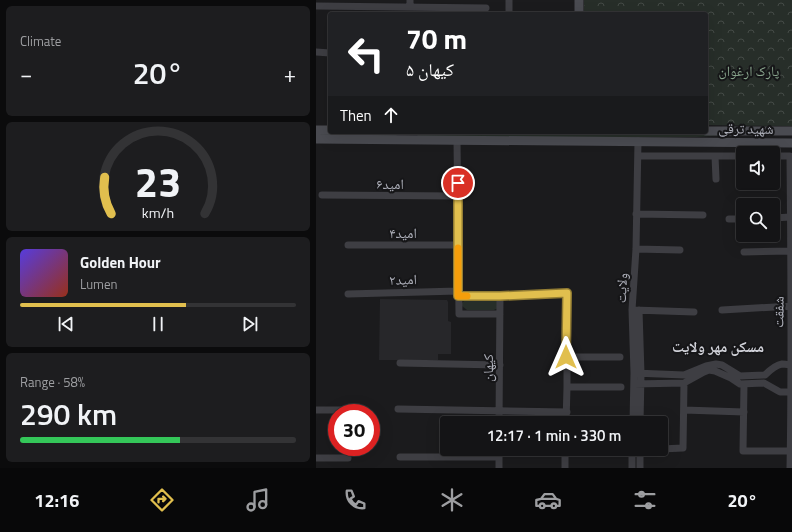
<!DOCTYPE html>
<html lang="en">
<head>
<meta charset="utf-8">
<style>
	:root { --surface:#141416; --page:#1d1d1f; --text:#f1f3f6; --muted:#9d9ea1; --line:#333335; --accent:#e1bf4e }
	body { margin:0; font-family:"Titillium Web","Noto Naskh Arabic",sans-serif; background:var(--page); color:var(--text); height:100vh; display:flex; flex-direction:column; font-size:15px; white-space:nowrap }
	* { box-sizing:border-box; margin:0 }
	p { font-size:13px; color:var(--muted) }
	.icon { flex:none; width:22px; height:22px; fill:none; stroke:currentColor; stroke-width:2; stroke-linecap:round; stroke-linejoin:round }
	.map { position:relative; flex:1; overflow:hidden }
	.panel { display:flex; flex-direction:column; gap:6px; padding:6px; background:#0b0b0c; width:316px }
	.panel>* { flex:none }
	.guide { position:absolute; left:12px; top:12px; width:380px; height:122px; border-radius:4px; box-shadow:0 4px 16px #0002,0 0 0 1px var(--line); background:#202124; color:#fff; overflow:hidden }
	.fabs { position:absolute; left:420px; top:146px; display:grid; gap:8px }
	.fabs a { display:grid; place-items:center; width:44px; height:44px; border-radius:4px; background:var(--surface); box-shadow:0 4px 16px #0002,0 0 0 1px var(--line); font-size:20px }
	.speed { position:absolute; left:12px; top:404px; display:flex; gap:8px; font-size:20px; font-weight:700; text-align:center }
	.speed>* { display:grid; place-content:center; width:52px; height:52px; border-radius:50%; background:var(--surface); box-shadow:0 4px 16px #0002,0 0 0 1px var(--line); line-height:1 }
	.speed .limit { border:6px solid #d22; background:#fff; color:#111 }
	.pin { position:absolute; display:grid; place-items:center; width:34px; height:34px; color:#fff; margin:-17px; border:2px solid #fff; border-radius:50%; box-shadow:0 1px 4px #0007 }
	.me { position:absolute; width:44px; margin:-22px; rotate:0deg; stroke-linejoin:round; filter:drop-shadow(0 0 3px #0008) }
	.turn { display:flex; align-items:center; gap:14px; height:84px; padding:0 12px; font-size:18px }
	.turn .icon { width:52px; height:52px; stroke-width:2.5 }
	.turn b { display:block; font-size:28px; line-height:34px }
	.then { display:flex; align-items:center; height:38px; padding:0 12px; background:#0003; gap:8px; font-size:15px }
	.big { font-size:30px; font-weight:600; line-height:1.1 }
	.panel .tile { flex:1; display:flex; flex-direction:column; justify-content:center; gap:6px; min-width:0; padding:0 14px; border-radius:6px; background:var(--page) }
	.panel .dial { align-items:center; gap:0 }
	.dial svg { height:104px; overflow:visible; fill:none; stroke:var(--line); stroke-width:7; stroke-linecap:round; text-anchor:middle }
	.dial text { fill:var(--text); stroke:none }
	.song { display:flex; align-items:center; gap:12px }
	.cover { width:48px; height:48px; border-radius:6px; background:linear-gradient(135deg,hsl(250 70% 55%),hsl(10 70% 35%)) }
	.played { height:4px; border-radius:2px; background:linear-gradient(90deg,var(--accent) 60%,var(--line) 60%) }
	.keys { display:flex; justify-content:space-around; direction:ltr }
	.heat { display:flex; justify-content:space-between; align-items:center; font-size:22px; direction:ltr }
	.charge { height:6px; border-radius:3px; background:linear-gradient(90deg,#34c759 58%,var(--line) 0) }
	.trip { position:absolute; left:124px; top:416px; width:228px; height:40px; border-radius:4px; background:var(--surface); box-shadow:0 4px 16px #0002,0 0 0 1px var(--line); font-weight:600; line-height:40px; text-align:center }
	.menu { display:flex; height:64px; justify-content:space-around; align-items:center; background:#080809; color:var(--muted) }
	.menu .icon { width:28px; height:28px }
	.menu .active { color:var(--accent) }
	.menu b { font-size:18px; color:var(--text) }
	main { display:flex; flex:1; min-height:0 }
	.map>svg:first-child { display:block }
	.built { fill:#27272a }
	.grass { fill:#272e29 }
	.park { fill:url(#park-crowns) }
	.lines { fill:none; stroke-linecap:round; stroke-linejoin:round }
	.street { stroke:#3e3e43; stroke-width:7 }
	.secondary { stroke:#4a4b51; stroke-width:9 }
	.route-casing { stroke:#927c33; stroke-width:10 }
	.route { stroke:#e1bf4e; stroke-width:7 }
	.slow { stroke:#f59e0b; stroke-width:7 }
	.labels { text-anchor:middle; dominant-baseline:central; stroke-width:4; stroke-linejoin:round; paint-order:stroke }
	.park-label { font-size:14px; fill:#88a48c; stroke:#161618 }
	.street-label { font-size:14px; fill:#afb1bb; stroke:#161618 }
	.neighbourhood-label { font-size:15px; font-weight:bold; fill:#cfd0d7; stroke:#161618 }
</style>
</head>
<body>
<main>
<section class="panel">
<div class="tile"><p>Climate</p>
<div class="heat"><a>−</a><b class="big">20°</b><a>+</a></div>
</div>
<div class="tile dial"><svg viewBox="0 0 100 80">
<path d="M14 69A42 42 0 1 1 86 69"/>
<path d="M14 69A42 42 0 0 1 9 41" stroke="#e1bf4e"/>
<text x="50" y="56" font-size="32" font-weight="700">23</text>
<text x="50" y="72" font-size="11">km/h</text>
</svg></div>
<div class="tile">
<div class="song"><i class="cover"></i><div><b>Golden Hour</b><p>Lumen</p></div></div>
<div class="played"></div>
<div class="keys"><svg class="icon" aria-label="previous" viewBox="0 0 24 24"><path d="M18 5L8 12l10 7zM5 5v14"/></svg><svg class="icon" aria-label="pause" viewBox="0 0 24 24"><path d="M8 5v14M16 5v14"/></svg><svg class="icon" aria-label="next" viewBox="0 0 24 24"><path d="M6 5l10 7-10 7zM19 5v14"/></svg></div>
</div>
<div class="tile"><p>Range · 58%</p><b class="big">290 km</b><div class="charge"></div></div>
</section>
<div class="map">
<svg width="476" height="468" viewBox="0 0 476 468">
	<defs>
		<pattern id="park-crowns" width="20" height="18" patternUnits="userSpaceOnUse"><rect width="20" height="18" fill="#272e29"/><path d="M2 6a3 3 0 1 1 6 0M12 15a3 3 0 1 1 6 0" fill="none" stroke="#444a46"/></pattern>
	</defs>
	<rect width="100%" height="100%" fill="#1b1b1d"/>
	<path class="built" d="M64 299 131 300 132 302V321L135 322V354H122V360H63Z"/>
	<path class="grass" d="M0 133H80L81 135 80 136H0Z
		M103 134 411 135 381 137 104 138 101 136Z
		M178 298 181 300 182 308 178 310H151L146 306V303L150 299Z"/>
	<path class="park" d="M268 0H476V126L390 125V14H268Z"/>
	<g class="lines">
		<path class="street" d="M94 0V14
			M0 6 170 8
			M193 14V0
			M0 52 14 53
			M141 140 143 314H184
			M322 156H427
			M399 156 400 179
			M457 156H474C475 260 476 364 474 468
			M6 195 142 196
			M320 214 387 215
			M457 218 475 217
			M413 219H427
			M32 245H142
			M320 249 364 250
			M428 252 475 251
			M32 294 142 291
			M184 296 251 293V387L250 423
			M142 297 184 296 183 423
			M318 310 378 312
			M323 310 325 374 324 423
			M406 310 476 306
			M250 357H304
			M84 363 184 365
			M318 373 368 375 390 366 400 364 406 365 424 376 449 375C453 371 459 365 466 364 469 364 473 365 476 364
			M318 384 368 383 388 372 393 370 399 371 415 378 424 384 448 383 464 392H476
			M428 384 427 451H474
			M251 387H305
			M82 409 251 412
			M0 410H29
			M368 410 428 412
			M251 420 307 421
			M317 423 318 373 316 310 320 249 322 141
			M345 449 367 448 368 383
			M84 457H183
			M0 458H32
			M183 468V449
			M249 468V449
			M316 468V449
			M324 468V449"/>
		<path class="secondary" d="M263 0V14
			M0 130H14
			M390 131H476
			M0 139 476 143"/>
	</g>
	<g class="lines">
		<defs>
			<path id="route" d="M142 183V296H184L251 293 250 357"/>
		</defs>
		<use href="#route" class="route-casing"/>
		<use href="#route" class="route"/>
		<path class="slow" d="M142 248V296H151"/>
	</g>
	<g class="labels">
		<g class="park-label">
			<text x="433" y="70">پارک ارغوان</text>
		</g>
		<g class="street-label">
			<text transform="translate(430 128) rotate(1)">شهید ترقی</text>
			<text x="74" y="183">امید۶</text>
			<text x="87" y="232">امید۴</text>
			<text transform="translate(87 279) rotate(-2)">امید۲</text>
			<text transform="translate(305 288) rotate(-87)">ولایت</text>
			<text transform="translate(462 312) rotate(-89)">شفقت</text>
			<text transform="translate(171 368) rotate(-90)">کیهان</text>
		</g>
		<g class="neighbourhood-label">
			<text x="402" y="346">مسکن مهر ولایت</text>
		</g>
	</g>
</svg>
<div class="fabs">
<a><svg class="icon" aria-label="sound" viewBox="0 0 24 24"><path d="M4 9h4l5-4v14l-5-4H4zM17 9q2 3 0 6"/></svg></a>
<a><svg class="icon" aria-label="search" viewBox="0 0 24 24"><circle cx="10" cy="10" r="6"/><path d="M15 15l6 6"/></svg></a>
</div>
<div class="speed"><div class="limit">30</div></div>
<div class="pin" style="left:142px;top:183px;background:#d93025"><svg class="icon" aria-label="arrive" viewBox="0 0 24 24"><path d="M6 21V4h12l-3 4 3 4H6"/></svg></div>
<svg class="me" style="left:250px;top:357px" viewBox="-20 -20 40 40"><path d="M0-17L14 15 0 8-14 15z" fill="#e1bf4e" stroke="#fff" stroke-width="4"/></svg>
<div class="trip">12:17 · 1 min · 330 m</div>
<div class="guide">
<div class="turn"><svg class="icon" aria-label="left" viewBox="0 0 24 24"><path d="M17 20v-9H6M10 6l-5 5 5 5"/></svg><div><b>70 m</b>کیهان ۵</div></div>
<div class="then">Then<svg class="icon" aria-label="ahead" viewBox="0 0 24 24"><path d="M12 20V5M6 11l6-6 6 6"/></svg></div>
</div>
</div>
</main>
<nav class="menu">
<b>12:16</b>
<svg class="icon active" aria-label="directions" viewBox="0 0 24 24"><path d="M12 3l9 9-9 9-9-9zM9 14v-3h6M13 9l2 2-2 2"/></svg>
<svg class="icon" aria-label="music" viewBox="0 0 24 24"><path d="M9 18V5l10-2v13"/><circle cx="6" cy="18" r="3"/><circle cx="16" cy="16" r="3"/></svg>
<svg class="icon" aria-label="phone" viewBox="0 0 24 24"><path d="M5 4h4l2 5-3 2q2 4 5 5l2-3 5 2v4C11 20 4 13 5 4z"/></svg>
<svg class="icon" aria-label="climate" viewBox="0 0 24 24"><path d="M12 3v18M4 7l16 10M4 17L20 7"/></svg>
<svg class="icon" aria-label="car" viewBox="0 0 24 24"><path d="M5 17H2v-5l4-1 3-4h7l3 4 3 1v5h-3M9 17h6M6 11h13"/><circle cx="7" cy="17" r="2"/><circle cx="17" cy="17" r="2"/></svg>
<svg class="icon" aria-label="filters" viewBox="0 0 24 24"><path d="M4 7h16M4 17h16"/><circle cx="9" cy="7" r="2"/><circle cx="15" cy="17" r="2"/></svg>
<b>20°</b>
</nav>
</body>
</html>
